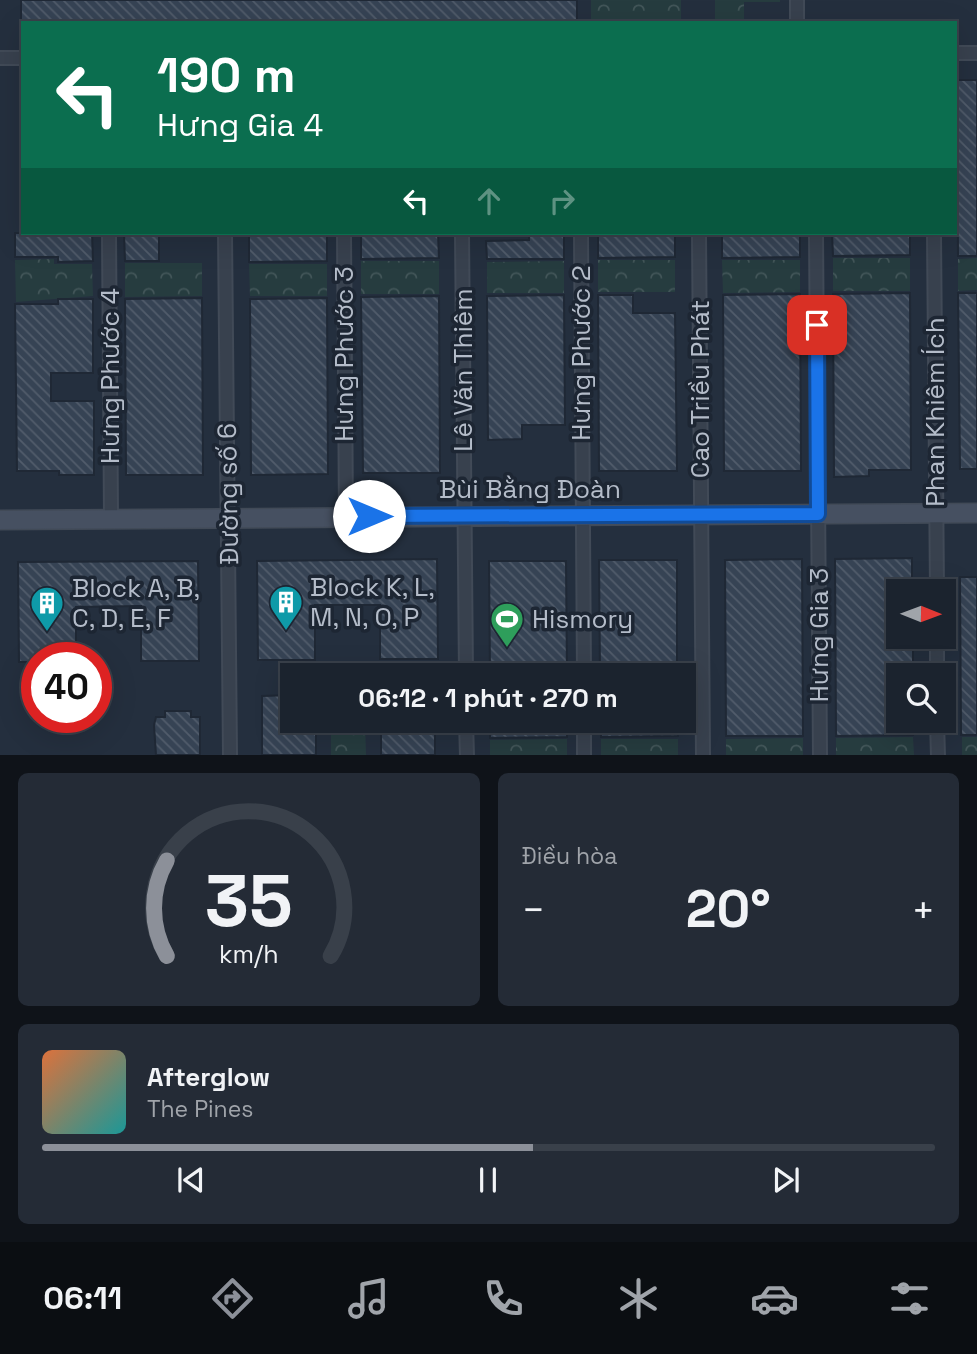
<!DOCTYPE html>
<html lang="vi">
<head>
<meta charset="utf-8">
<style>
	:root { --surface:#1b232e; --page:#242b36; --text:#f1f3f6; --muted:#a0a4aa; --line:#39404a; --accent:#8c9099 }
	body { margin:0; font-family:"Space Grotesk",sans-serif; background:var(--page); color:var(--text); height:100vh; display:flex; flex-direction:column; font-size:26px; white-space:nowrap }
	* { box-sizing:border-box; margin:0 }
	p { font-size:23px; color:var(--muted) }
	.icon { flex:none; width:38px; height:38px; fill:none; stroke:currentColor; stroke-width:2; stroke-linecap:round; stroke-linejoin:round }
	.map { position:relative; height:755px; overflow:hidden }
	.side { display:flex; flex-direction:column; gap:18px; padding:18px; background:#0f1319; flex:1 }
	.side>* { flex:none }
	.top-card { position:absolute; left:21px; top:21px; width:936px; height:214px; border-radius:0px; box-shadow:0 7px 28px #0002,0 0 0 2px var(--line); background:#0b6e4f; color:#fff; overflow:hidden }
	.needle { width:46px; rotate:91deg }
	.buttons { position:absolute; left:886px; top:579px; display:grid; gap:14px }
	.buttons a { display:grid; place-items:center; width:70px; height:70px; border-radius:0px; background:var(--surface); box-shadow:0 7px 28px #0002,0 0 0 2px var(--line); font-size:35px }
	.speed { position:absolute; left:21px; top:642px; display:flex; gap:14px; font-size:35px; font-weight:700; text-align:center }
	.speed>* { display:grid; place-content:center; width:91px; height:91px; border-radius:50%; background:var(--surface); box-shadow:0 7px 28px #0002,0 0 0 2px var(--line); line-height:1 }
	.speed .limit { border:10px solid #d22; background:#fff; color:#111 }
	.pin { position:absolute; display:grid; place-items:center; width:60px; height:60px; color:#fff; margin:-30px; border-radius:14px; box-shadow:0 4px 10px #0006 }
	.me { position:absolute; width:77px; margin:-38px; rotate:90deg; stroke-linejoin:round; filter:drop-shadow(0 0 5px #0008) }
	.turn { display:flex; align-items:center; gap:24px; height:147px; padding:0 21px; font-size:32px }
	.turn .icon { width:91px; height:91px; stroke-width:2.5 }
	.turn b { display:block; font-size:49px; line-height:60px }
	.lanes { display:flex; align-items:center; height:66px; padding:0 21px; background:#0003; justify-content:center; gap:35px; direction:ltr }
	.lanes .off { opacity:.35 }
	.big { font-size:52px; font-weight:700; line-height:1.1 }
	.side .widget { flex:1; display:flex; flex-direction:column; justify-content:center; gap:10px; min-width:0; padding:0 24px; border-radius:10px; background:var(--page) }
	.side .dial { align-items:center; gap:0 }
	.dial svg { height:182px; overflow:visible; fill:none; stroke:var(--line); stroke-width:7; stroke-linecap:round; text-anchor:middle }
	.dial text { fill:var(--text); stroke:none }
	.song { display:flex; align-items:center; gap:21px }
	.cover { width:84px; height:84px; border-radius:10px; background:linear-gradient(135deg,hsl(20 70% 55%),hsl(180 70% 35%)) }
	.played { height:7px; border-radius:4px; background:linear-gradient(90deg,var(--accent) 55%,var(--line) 55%) }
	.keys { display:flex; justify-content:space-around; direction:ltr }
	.heat { display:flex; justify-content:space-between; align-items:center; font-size:38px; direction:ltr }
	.side .tiles { flex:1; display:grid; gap:18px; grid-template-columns:1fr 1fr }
	.widget:last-child { grid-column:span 2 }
	.trip { position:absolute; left:280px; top:663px; width:416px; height:70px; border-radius:0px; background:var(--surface); box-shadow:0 7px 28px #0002,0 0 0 2px var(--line); font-weight:700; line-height:70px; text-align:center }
	.menu { display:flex; height:112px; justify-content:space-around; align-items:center; background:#0b0e12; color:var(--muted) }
	.menu .icon { width:49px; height:49px }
	.menu .on { color:var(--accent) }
	.menu b { font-size:32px; color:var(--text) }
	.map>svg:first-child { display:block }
	.park { fill:url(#park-crowns) }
	.building { fill:url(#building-back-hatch); stroke:#1f2835; stroke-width:2 }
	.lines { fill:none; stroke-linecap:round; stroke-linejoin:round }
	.street-casing { stroke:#414a57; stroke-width:16 }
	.secondary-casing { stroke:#414a57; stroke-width:21 }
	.street { stroke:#38414e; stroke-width:12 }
	.secondary { stroke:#465061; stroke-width:18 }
	.route-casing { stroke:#114b97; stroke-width:18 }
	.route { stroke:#1a73e8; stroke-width:12 }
	.labels { text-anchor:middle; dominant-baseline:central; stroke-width:7; stroke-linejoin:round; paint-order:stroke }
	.street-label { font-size:26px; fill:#b4bcc9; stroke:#1d2633 }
	.poi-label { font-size:26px; fill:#b4bcc9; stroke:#1d2633; text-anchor:start }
</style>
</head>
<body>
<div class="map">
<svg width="977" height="756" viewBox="0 0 977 756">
	<defs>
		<pattern id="park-crowns" width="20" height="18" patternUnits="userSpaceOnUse" patternTransform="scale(1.75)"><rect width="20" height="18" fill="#263c3f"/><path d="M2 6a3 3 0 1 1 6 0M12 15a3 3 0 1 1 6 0" fill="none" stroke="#435659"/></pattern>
		<pattern id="building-back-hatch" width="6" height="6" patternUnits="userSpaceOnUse" patternTransform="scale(1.75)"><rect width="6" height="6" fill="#364354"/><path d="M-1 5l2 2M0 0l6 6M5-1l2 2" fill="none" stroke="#515c6b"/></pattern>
	</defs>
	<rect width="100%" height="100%" fill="#242f3e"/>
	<path class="park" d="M591 0H681V23H591Z
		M715 0H780V2H744V23H715Z
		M833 258H910V291H833Z
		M977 258V290L958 291V259Z
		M54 259V264H92L93 296 16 302 15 260Z
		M598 260H675V292H598Z
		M722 260H800V292L723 293Z
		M361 261H439V294H361Z
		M564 261V293H487V262Z
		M125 263H202V296L125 297Z
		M249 264H327V296H250Z
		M331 721H365L366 755H331Z
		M913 737 914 755H836V738Z
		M962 737H977V755H962Z
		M803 738V755H726V739Z
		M567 739V755H490V740Z
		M601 739H678V755H601Z"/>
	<path class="building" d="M21 0H577V21L29 23 21 21Z
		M957 80H977V256H958Z
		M15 233H92L93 261 58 262V257H15Z
		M124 233H159V261H125Z
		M249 233H327V261L249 262Z
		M361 233H438L439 258 361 259Z
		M529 233H564V259H487L486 241 529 240Z
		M598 233H675V257L598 258Z
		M722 233H800V257L722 258Z
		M832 233H910V255L833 256Z
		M910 293 911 470H869V476L834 477 833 294Z
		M958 293H977V469H960Z
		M800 294 801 471H724L723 295Z
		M564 295 565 425H522V439L488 440 487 296Z
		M598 295H633V313H675L677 471H599Z
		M439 296 440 473H363L361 297Z
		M202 298 203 475H126L125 299Z
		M327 298 328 474 251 475 250 299Z
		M58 299H93V373H51V401H94V475H59V471H17L15 304H58Z
		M912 558V592H898V637H913V676H898V721H913V735L836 736 835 559Z
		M437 559 438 659H380V605H315V660H258L257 561Z
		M802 559 803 736H726L725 560Z
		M599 560H677V676H600Z
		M198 561 199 661H141V606L76 607V658H37V662H19L18 562Z
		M489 561H566L567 676H490Z
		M960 577H977V735H961Z
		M292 695V721H316V755H262V696Z
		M165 711H191V717H200V755H156L154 725 156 717H165Z
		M381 721H435V755H381Z
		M490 721H567V737L490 738Z
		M601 721H678V736L601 737Z"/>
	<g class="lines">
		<defs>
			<path id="street" d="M797 0V23
				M956 53H977
				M0 58H23
				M109 233 111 518
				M225 233 230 756
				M344 233 346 517
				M462 233 466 676
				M581 233 584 676
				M699 233 703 756
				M816 233 820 756
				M934 233 937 592
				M937 637V676
				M466 721 467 756
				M584 721V756
				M937 721 938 756"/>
			<path id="secondary" d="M0 520 977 513"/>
		</defs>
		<use href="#street" class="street-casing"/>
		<use href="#secondary" class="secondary-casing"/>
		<use href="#street" class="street"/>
		<use href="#secondary" class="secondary"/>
	</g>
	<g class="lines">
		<defs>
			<path id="route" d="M369 516 818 514 817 325"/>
		</defs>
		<use href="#route" class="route-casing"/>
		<use href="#route" class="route"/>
	</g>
	<defs>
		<symbol id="building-pin" viewBox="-11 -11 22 30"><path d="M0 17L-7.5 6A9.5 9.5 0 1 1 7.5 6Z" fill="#0f9aa8" stroke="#1d2633"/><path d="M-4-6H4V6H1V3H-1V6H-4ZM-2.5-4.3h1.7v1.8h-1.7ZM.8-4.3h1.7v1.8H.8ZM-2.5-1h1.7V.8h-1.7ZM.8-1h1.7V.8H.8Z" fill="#fff"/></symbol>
		<symbol id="stadium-pin" viewBox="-11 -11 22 30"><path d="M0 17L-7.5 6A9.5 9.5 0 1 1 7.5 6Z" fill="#2e9e5b" stroke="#1d2633"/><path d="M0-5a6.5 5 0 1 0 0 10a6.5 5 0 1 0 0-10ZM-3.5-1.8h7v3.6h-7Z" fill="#fff"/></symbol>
	</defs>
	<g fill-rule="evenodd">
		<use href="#building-pin" x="267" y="583" width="38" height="52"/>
		<use href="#building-pin" x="28" y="584" width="38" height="52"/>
		<use href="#stadium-pin" x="488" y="600" width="38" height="52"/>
	</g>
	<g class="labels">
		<g class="street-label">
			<text transform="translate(581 353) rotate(-90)">Hưng Phước 2</text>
			<text transform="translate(344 354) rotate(-90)">Hưng Phước 3</text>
			<text transform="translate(463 370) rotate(-90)">Lê Văn Thiêm</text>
			<text transform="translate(110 376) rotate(-90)">Hưng Phước 4</text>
			<text transform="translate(700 389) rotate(-90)">Cao Triều Phát</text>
			<text transform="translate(935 412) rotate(-90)">Phan Khiêm Ích</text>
			<text x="530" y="489">Bùi Bằng Đoàn</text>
			<text transform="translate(228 494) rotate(-91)">Đường số 6</text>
			<text transform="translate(819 635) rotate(-90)">Hưng Gia 3</text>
		</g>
		<g class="poi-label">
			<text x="310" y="587">Block K, L,<tspan x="310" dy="30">M, N, O, P</tspan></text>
			<text x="72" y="588">Block A, B,<tspan x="72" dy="30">C, D, E, F</tspan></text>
			<text x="532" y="619">Hismory</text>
		</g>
	</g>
</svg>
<div class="buttons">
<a><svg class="needle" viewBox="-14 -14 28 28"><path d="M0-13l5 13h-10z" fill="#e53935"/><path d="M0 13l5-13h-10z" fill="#a0a4aa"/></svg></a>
<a><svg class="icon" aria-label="search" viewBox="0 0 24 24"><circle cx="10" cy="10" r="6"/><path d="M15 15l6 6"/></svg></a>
</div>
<div class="speed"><div class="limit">40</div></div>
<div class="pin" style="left:817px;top:325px;background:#d93025"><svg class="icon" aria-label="arrive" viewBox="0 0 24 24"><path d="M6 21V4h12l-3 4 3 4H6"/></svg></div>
<svg class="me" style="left:369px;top:516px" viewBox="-20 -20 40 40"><circle r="19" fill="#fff"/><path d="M0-13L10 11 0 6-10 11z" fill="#1a73e8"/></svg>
<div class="trip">06:12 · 1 phút · 270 m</div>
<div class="top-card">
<div class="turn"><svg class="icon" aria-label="left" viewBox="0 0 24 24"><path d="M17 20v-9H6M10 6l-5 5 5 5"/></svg><div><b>190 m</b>Hưng Gia 4</div></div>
<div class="lanes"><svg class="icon" aria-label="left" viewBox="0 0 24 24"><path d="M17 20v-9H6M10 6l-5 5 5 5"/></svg><svg class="icon off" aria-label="ahead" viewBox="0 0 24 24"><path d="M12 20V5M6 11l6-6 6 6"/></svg><svg class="icon off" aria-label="right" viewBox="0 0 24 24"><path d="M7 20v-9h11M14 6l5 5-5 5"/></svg></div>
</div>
</div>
<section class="side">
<div class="tiles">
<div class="widget dial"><svg viewBox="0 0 100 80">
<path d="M14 69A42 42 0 1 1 86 69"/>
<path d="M14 69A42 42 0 0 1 14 27" stroke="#8c9099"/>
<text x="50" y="56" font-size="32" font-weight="700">35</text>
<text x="50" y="72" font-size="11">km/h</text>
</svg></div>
<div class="widget"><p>Điều hòa</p>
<div class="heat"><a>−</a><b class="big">20°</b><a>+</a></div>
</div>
<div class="widget">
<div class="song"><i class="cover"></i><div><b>Afterglow</b><p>The Pines</p></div></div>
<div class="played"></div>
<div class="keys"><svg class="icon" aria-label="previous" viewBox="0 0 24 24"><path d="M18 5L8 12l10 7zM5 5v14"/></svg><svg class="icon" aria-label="pause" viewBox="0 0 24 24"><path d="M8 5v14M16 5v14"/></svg><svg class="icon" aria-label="next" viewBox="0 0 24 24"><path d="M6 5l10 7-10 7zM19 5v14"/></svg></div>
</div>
</div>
</section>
<nav class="menu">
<b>06:11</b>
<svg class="icon on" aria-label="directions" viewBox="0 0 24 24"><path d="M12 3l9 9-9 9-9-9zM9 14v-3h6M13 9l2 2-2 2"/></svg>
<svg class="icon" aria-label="music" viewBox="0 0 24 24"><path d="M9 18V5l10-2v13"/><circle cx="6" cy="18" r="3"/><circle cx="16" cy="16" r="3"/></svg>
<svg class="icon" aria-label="phone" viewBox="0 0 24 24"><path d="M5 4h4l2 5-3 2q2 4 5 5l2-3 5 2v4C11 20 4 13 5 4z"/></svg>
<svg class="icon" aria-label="climate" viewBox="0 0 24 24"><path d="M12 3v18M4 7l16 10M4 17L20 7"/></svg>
<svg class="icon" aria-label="car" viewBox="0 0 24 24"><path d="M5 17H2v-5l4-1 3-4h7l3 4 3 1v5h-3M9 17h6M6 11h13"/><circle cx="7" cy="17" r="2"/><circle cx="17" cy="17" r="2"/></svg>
<svg class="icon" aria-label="filters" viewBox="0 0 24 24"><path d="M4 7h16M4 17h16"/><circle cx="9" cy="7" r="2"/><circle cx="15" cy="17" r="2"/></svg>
</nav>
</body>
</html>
